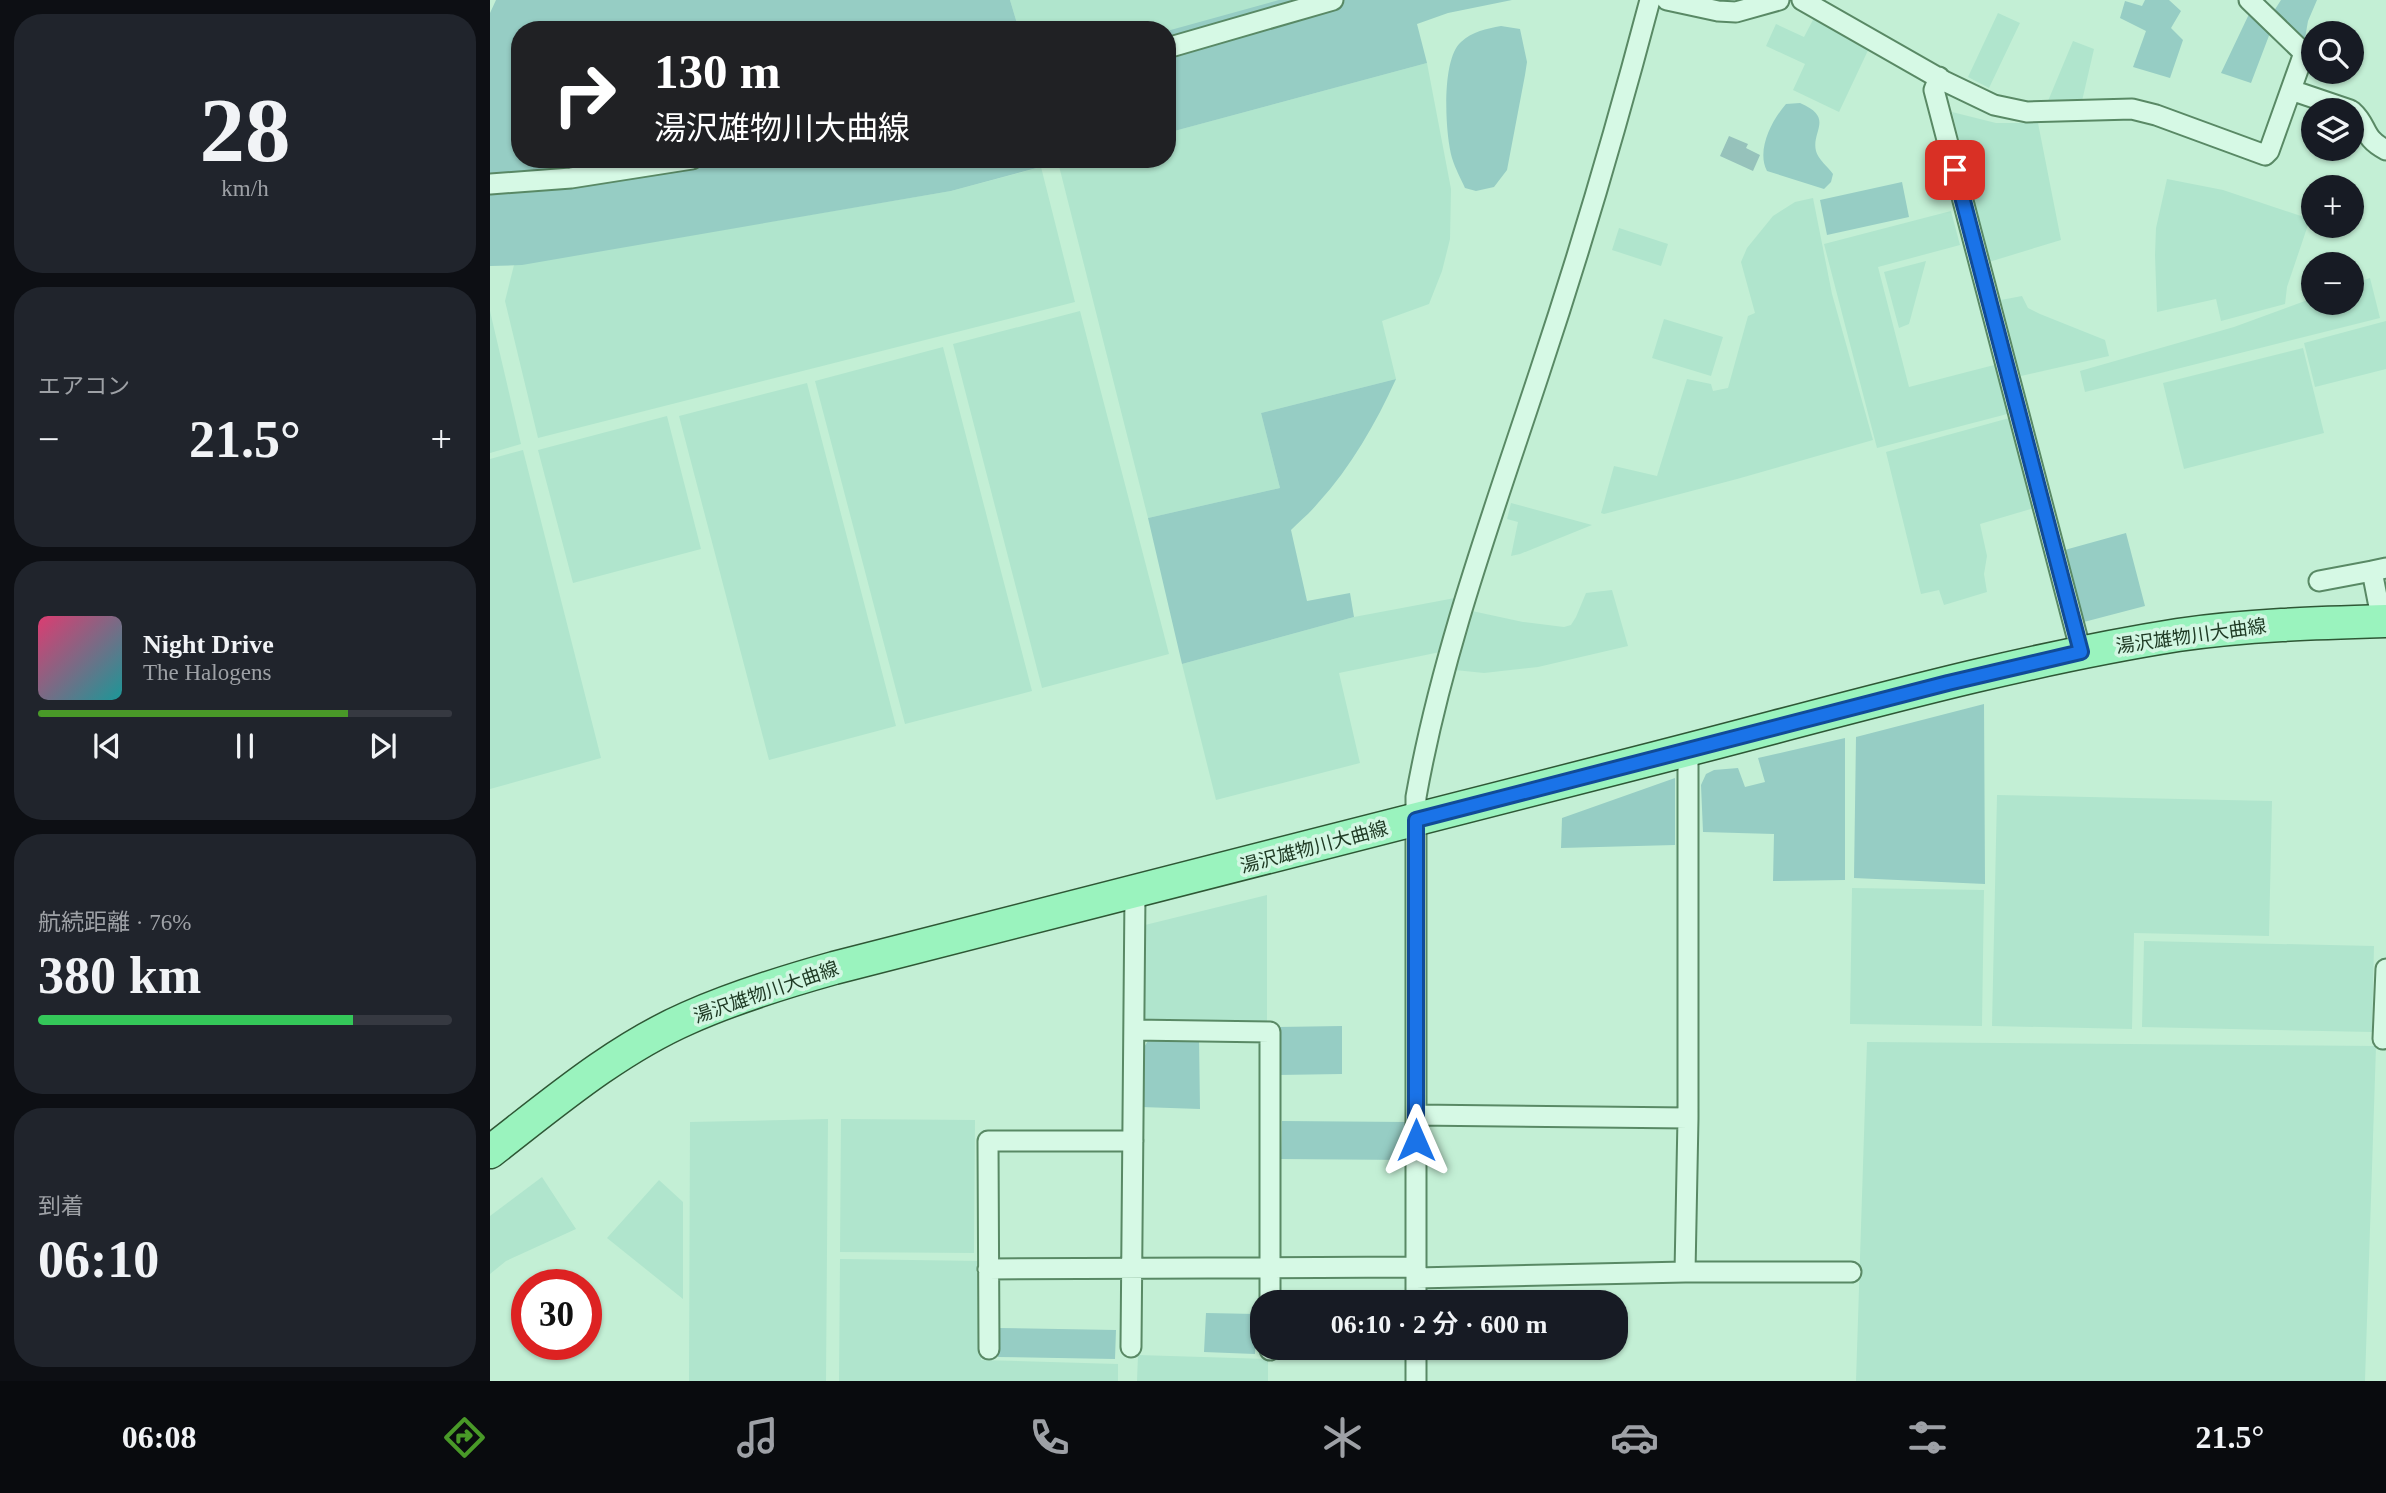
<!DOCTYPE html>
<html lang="ja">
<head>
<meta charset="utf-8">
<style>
	:root { --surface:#171b24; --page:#20242c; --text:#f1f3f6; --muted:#9ea1a6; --line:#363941; --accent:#499928 }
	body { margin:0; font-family:"Times New Roman","Noto Sans JP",serif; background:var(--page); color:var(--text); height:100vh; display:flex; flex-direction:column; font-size:26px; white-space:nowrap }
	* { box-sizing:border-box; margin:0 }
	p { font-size:23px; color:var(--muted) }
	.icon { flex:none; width:38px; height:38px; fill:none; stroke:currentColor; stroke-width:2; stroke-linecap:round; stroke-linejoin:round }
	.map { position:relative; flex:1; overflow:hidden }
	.drawer { display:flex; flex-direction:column; gap:14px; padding:14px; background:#0d0f14; width:490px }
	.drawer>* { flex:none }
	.top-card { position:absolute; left:21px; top:21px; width:665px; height:147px; border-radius:28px; box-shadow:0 2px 5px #0004; background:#202124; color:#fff; overflow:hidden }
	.buttons { position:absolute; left:1811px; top:21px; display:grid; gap:14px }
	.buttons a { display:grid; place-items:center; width:63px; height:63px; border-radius:50%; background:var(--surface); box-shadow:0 2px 5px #0004; font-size:35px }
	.speed { position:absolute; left:21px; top:1269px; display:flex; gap:14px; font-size:35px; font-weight:700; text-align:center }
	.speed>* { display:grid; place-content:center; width:91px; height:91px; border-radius:50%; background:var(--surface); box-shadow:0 2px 5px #0004; line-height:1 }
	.speed .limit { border:10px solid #d22; background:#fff; color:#111 }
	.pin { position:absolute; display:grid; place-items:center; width:60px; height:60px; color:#fff; margin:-30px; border-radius:14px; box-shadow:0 4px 10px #0006 }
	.me { position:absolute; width:77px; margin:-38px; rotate:0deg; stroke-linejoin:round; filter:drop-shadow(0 0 5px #0008) }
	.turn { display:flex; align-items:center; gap:24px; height:147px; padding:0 28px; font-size:32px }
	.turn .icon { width:91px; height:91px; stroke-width:2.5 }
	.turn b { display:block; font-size:49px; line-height:60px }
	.big { font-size:52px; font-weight:600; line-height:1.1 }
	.drawer .widget { flex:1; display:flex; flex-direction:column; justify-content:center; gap:10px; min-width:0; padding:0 24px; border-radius:28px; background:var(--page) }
	.drawer .dial { align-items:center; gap:0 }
	.dial b { font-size:91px; line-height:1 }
	.song { display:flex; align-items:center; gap:21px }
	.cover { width:84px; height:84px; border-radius:10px; background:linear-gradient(135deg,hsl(340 70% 55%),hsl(180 70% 35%)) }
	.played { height:7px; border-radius:4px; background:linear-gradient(90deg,var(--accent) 75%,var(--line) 75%) }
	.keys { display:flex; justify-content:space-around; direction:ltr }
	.heat { display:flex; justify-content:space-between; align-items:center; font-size:38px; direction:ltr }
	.charge { height:10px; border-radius:5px; background:linear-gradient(90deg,#34c759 76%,var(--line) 0) }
	.trip { position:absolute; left:760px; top:1290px; width:378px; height:70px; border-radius:28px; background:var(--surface); box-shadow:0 2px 5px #0004; font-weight:600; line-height:70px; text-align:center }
	.menu { display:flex; height:112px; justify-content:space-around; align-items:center; background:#090b0e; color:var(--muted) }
	.menu .icon { width:49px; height:49px }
	.menu .active { color:var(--accent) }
	.menu b { font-size:32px; color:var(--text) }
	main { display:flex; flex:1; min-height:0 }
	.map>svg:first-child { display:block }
	.farmland { fill:#b0e5cd }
	.green { fill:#96cdc4 }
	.cemetery { fill:#96c2bb }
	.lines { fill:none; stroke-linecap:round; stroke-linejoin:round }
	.street-casing { stroke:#598965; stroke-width:23 }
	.primary-casing { stroke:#2e5735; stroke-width:35 }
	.street { stroke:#d6f9e5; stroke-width:19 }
	.primary { stroke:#9af3be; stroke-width:32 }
	.route-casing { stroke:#114b97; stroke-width:18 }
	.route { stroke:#1a73e8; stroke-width:12 }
	.labels { text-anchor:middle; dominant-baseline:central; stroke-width:7; stroke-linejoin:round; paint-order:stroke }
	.street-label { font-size:19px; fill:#1e3923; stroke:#d2f6e2 }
</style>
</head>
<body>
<main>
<section class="drawer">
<div class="widget dial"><b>28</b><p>km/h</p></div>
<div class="widget"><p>エアコン</p>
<div class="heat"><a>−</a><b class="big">21.5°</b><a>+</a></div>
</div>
<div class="widget">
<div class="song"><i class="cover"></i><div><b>Night Drive</b><p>The Halogens</p></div></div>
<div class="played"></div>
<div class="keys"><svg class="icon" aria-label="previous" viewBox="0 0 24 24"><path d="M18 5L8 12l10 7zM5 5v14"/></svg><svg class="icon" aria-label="pause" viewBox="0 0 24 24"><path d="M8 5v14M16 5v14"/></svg><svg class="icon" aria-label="next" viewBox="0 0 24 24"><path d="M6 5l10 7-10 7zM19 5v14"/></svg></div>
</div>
<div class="widget"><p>航続距離 · 76%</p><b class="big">380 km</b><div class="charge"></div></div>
<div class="widget"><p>到着</p><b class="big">06:10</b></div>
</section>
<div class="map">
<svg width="1896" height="1381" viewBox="0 0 1896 1381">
	<rect width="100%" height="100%" fill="#c3efd5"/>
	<path class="farmland" d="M520 0H799L677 33V30H529Z
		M1508 13 1530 23 1499 88 1478 77Z
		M1324 18 1381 44 1349 112 1303 90 1315 64 1276 46 1286 24 1314 37Z
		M1583 41 1604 49 1592 101H1558Z
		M937 63 961 189 960 239 952 271 939 304 892 321 906 379 771 413 790 488 658 518 568 162 580 159H677V133Z
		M1462 112 1506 123H1548L1571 240 1499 262Z
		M551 167 585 302 48 438 15 301 24 265 461 191Z
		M1677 179 1733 190 1820 219 1797 287 1795 304 1731 321 1726 299 1667 312 1665 255 1666 228Z
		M1323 198 1342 294 1383 440 1247 479 1114 514 1111 513 1124 466 1167 476 1197 379 1221 384 1223 391 1238 388 1258 316 1265 313 1251 262 1257 248 1283 216 1305 202Z
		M1461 211 1470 245 1388 267 1419 387 1508 364 1521 413 1387 448 1334 244Z
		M1129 228 1178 244 1171 266 1122 250Z
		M1436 261 1419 324 1409 328 1394 272Z
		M1880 278 1890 318 1595 392 1590 371 1744 327 1823 298 1824 303H1862V284Z
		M1532 296 1538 308 1550 314 1615 340 1619 356 1531 376 1511 300Z
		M0 311 31 444 0 453Z
		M590 311 679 654 552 688 463 344Z
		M1174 319 1233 337 1221 376 1162 358Z
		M1896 321V369L1825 387 1814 343Z
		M453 347 542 691 415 724 325 381Z
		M1813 348 1834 433 1694 469 1673 383Z
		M317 383 406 726 279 760 189 416Z
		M177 416 211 549 83 583 48 450Z
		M1523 417 1544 508 1490 524 1497 556 1494 574 1497 592 1454 605 1449 590 1431 594 1396 452Z
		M33 450 111 758 0 789V459Z
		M1021 503 1102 525 1030 554 1021 556 1028 522 1017 519Z
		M1122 590 1138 646 1048 667 994 673 965 670 982 611 1033 622 1074 627 1081 625 1086 617 1096 593Z
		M965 598 964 607 950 652 849 673 870 763 726 800 692 664 864 617Z
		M1507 795 1782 801 1779 936 1644 933 1642 1029 1502 1026Z
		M1362 888 1494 890 1492 1026 1360 1024Z
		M777 895V1022L652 1020 655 925Z
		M1654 941 1884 946 1882 1032 1652 1027Z
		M1377 1042 1886 1046 1875 1381H1366Z
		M338 1119 336 1381H199L200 1122Z
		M351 1119 485 1120 484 1253 350 1252Z
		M52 1177 86 1229 16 1261 0 1274V1216Z
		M169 1180 193 1202V1299L117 1238Z
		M350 1259 492 1261 491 1360 628 1364V1381H349Z
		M648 1355 778 1359V1381H647Z"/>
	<path class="green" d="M6 0H520L529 30H30V159H580L461 191 32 265 0 266V13Z
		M789 0H1022L958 13 927 24 937 63 677 133V31Z
		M1655 0H1679L1691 11 1681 28 1693 40 1680 78 1643 67 1656 31 1630 18 1635 1 1652 6Z
		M1791 0H1827L1818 21 1814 44 1782 14Z
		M1760 12 1780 33 1761 83 1731 73Z
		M1011 26 1030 29 1037 62 1035 75 1017 170 1004 187 986 191 975 188C971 179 965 168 962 158 955 134 951 59 971 42 983 31 996 29 1011 26Z
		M1310 103C1345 118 1321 131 1326 151 1328 159 1338 167 1343 174L1341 182 1334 189 1277 171C1266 150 1282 120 1296 104Z
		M1412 182 1419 217 1337 235 1330 200Z
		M906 379C886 423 861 467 828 503 820 513 810 521 801 530L817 601 860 593 864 617 692 664 658 518 790 488 771 413Z
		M1636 533 1655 606 1590 623 1571 551Z
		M1494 704 1495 884 1364 878 1366 737Z
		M1355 738V880L1283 881 1284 834 1213 832 1211 785 1216 774 1224 770 1248 768 1255 787 1275 782 1268 758Z
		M1185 778V845L1071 848 1072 818Z
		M852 1026V1074L788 1075V1027Z
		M709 1038 710 1109 651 1107 653 1049 659 1039Z
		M792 1121 917 1122V1160L791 1159Z
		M716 1313 766 1314 765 1354 714 1352Z
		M508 1328 626 1330 625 1359 508 1357Z"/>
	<path class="cemetery" d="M1239 136 1258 144 1256 148 1270 155 1263 171 1230 156Z"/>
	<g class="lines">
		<defs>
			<path id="street" d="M1177 0 1228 11 1246 12 1289 0
				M1312 0 1454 81 1504 105 1537 112 1642 109 1666 115 1775 155 1779 151 1814 53 1759 0
				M677 48 843 0
				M1449 77 1444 90 1591 652
				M1801 90 1860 110
				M1862 111C1879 126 1871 137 1896 150
				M0 184 81 178 202 159
				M1829 581 1882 571
				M1892 622 1882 571 1896 568
				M644 1030 780 1032V1302
				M1893 1039 1896 969
				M926 1115 1198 1118
				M498 1269 926 1267
				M1195 1272 1198 1118V750
				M926 1278 1195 1272H1361
				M926 1302V797C952 651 1004 511 1050 371 1091 248 1127 125 1160 0
				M641 1347 645 893
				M780 1348V1350
				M926 1348V1381
				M499 1349 498 1141H643"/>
			<path id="primary" d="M0 1152C62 1104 125 1050 198 1018 245 997 294 982 344 968 618 899 892 829 1166 758 1339 714 1512 663 1688 635 1757 625 1827 623 1896 621"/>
		</defs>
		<use href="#street" class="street-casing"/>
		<use href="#primary" class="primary-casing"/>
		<use href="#street" class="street"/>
		<use href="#primary" class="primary"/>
	</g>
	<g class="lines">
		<defs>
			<path id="route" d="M926 1140V820L1458 683 1591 652 1465 170"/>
		</defs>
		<use href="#route" class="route-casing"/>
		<use href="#route" class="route"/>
	</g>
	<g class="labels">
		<g class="street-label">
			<text transform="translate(1701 636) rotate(-8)">湯沢雄物川大曲線</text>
			<text transform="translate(824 847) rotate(-15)">湯沢雄物川大曲線</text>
			<text transform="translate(276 992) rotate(-19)">湯沢雄物川大曲線</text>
		</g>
	</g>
</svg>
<div class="buttons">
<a><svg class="icon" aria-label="search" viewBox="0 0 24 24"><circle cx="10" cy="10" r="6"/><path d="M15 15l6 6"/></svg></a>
<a><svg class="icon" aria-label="layers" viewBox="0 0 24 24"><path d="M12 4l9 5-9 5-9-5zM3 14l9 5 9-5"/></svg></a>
<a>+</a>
<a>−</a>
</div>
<div class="speed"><div class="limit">30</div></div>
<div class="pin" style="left:1465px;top:170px;background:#d93025"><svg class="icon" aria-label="arrive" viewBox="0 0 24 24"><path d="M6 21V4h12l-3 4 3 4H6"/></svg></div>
<svg class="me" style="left:926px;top:1140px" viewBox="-20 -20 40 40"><path d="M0-17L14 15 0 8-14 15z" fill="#1a73e8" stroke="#fff" stroke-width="4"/></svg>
<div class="trip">06:10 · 2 分 · 600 m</div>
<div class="top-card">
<div class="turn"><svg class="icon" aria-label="right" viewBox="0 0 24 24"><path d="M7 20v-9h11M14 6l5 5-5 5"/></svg><div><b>130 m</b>湯沢雄物川大曲線</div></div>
</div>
</div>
</main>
<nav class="menu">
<b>06:08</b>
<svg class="icon active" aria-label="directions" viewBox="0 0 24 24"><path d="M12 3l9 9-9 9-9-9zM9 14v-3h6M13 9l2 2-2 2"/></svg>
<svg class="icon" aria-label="music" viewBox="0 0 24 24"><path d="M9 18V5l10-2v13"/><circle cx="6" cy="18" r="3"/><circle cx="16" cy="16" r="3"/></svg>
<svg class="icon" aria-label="phone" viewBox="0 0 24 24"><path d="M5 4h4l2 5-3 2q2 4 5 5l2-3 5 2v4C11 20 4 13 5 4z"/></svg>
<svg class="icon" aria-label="climate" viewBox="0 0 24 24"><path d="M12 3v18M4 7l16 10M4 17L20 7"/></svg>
<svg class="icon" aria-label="car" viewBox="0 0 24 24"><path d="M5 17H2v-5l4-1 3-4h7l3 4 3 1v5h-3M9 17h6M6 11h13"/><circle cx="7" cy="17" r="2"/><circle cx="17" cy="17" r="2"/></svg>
<svg class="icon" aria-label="filters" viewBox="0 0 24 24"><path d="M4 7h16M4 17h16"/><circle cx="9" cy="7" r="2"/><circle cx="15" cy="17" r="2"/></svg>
<b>21.5°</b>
</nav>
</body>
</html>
